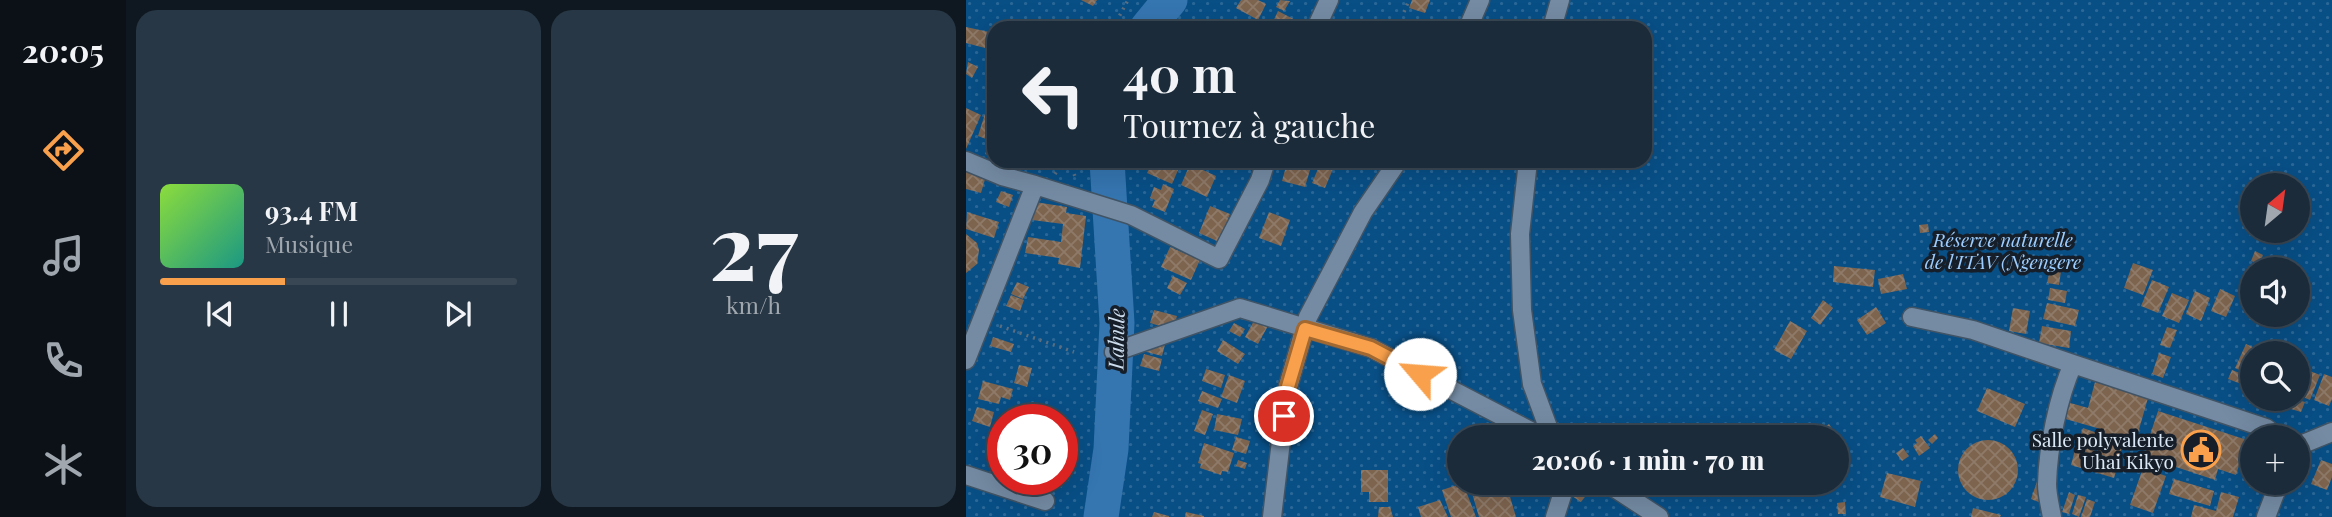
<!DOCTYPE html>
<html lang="fr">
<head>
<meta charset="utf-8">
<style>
	:root { --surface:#1b2b3a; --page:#283745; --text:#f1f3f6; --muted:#a0a7af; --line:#394754; --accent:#f8a04b }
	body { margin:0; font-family:"Playfair Display",serif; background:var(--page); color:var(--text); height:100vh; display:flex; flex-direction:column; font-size:26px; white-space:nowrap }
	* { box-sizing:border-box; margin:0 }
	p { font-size:23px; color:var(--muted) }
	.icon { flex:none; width:38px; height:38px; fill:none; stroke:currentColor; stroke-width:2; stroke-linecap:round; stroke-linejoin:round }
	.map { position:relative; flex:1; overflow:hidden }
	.sheet { display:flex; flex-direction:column; gap:10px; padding:10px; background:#0f1820; width:840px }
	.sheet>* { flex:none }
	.guide { position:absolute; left:21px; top:21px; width:665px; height:147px; border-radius:21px; box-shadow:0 7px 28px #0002,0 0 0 2px var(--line); background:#1b2b3a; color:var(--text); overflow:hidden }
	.needle { width:46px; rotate:29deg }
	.fabs { position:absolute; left:1274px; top:173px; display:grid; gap:14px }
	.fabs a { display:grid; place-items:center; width:70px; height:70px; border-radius:50%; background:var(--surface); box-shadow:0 7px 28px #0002,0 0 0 2px var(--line); font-size:35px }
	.speed { position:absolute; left:21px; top:404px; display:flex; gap:14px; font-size:35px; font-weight:700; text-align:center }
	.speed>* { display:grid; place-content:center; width:91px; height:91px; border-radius:50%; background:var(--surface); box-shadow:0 7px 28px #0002,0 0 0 2px var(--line); line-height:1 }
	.speed .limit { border:10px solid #d22; background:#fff; color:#111 }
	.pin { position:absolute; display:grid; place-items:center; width:60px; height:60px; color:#fff; margin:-30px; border:4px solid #fff; border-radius:50%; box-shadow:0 2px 7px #0007 }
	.me { position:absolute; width:77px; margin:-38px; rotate:297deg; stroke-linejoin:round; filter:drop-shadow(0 0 5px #0008) }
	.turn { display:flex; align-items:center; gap:24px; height:147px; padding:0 21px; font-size:32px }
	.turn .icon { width:91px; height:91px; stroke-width:2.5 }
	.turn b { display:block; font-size:49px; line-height:60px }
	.sheet .tile { flex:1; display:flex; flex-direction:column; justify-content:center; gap:10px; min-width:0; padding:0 24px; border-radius:21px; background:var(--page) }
	.sheet .dial { align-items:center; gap:0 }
	.dial b { font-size:91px; line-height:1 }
	.song { display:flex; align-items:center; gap:21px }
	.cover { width:84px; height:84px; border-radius:10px; background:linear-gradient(135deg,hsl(90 70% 55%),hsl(170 70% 35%)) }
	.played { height:7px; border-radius:4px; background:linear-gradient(90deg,var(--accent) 35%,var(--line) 35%) }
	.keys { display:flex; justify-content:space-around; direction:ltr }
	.sheet .tiles { flex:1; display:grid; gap:10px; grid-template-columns:repeat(2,1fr) }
	.trip { position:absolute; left:481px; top:425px; width:402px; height:70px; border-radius:35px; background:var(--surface); box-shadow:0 7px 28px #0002,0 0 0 2px var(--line); font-weight:800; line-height:70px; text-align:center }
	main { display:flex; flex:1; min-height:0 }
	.dock { display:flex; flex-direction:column; width:126px; justify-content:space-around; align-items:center; background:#0b1117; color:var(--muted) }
	.dock .icon { width:49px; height:49px }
	.dock .current { color:var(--accent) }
	.dock b { font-size:32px; color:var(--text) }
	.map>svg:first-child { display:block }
	.park { fill:url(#park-dots); fill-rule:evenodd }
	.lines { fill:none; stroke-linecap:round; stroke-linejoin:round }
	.river { stroke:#3575b0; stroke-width:35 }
	.building { fill:url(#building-cross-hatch) }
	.minor-casing { stroke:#415465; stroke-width:21 }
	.path { stroke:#5b6e80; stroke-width:3.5; stroke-dasharray:2 5; stroke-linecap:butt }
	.minor { stroke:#748ba3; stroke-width:18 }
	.route-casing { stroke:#a16831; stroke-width:18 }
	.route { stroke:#f8a04b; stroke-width:12 }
	.labels { text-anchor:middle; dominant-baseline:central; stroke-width:7; stroke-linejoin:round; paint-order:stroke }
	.park-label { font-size:19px; font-style:italic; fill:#9ccdfe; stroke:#161f29 }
	.poi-label { font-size:19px; fill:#dbe8f5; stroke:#161f29; text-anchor:end }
	.water-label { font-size:21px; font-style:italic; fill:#cdddee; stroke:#161f29 }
</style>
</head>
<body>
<main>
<nav class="dock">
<b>20:05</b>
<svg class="icon current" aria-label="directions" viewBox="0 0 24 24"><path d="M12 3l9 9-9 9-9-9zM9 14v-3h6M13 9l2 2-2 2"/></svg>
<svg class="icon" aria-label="music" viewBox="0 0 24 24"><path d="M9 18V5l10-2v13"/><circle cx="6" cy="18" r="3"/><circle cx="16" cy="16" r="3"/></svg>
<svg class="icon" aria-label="phone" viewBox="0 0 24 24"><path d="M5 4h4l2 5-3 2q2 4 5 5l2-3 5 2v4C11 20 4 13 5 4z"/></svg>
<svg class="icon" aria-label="climate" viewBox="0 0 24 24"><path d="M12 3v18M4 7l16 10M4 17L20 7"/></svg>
</nav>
<section class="sheet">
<div class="tiles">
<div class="tile">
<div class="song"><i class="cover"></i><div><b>93.4 FM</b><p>Musique</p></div></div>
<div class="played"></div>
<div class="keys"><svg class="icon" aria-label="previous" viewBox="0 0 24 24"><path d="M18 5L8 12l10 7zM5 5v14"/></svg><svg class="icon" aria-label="pause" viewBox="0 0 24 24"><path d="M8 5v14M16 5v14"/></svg><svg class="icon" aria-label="next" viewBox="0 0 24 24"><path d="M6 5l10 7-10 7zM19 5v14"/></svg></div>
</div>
<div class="tile dial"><b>27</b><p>km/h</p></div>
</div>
</section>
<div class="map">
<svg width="1366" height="517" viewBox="0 0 1366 517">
	<defs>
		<pattern id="park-dots" width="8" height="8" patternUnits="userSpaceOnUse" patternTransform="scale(1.75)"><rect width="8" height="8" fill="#084f86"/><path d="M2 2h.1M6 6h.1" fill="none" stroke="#2b6898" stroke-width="1.8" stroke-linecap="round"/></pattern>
		<pattern id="building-cross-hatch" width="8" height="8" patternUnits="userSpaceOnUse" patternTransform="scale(1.75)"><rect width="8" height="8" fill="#7d644f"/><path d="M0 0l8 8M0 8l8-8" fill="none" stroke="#8f7a69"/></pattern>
	</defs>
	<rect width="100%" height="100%" fill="#24394e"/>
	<path class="park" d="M0 0H1366V517H0ZM28 28H679V161H28ZM1286 186H1332V231H1286ZM1286 270H1332V315H1286ZM1286 354H1332V399H1286ZM37 420H96V480H37ZM494 438H872V483H494ZM1286 438H1332V483H1286Z"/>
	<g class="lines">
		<path class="river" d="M181 28 204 0
			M135 517 145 449 151 323 141 161"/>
	</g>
	<path class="building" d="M115 0H131L127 6Z
		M275 0H292L300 4 292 20 270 8Z
		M314 0 324 1 318 11 310 7Z
		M446 0H464L459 13 443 8Z
		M312 11 335 23 332 28 305 26Z
		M0 27 23 32 19 48 0 43Z
		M2 62 12 67 6 78 0 74Z
		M22 104 28 106V142L12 136Z
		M0 108 15 115 0 149Z
		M23 143 28 145V157L19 154Z
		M187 161H199L213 168 206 184 181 173Z
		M364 161H374L371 169 362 166Z
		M321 163 344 170 339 187 316 181Z
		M224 164 250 176 241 197 215 185Z
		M354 164 367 169 359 188 346 183Z
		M0 170 20 176 15 193 0 189Z
		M197 184 208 189 199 212 186 207 189 200 184 198 188 187 195 190Z
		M35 191 47 195 43 207 30 202Z
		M69 202 101 207 100 213 120 216 114 268 92 264 93 258 59 253 62 237 95 242 97 224 66 220Z
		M244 206 264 214 253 242 233 233Z
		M1 212 33 222 28 238 0 229Z
		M303 212 324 220 315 246 293 238Z
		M962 224 963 232 954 233 953 225Z
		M0 234 11 243 13 250 11 264 0 273Z
		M204 247 234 260 225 280 195 267Z
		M1289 251 1297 255 1293 264 1285 261Z
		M1167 263 1187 270 1177 295 1158 288Z
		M868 266 909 270 907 287 867 282Z
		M1084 269 1095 271 1093 285 1081 283Z
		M937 274 941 289 915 294 912 279Z
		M207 276 221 283 214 295 201 288Z
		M1186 280 1203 287 1192 313 1175 306Z
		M51 282 63 287 57 299 45 294Z
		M1084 288 1101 291 1099 303 1082 300Z
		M1254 289 1269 296 1260 317 1245 311Z
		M1229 291 1244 298 1235 321 1220 314Z
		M1206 293 1223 300 1213 323 1196 316Z
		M45 295 58 300 54 311 40 306Z
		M857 300 867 308 854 325 845 318Z
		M1081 303 1113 310 1109 326 1077 319Z
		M910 307 920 323 901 335 891 320Z
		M1047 308 1064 311 1060 334 1043 331Z
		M188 310 211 316 207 330 184 323Z
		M1312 315H1322L1318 323 1310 319Z
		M290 317 303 324 292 344 279 337Z
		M824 321 841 331 825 359 808 350Z
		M268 323 279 329 274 337 263 331Z
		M1076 326 1105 331 1103 348 1073 343Z
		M1201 327 1211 330 1204 348 1194 345Z
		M179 331 201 337 196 356 173 350Z
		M27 337 48 344 45 352 24 346Z
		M257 340 279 354 272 364 251 351Z
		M1280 344 1295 351 1294 354H1286L1285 375 1269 368Z
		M1193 353 1205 357 1197 378 1186 374Z
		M178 354 196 359 193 371 174 366Z
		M53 365 66 368 61 387 48 383Z
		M240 369 259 375 255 388 236 381Z
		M1339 369 1354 375 1344 400 1332 395V387Z
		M1266 370 1281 376 1278 385 1262 379Z
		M1358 374 1366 377V399L1363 406 1348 400Z
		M263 375 279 381 271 403 255 397Z
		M17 381 47 389 44 400 35 397 33 404 12 399Z
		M1129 382 1182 398 1168 447 1136 437 1138 430 1096 418 1101 402 1122 408Z
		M1021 388 1059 404 1049 427 1011 411Z
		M236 391 256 399 252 408 232 401Z
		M1328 399 1339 402 1335 412 1325 409Z
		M11 407 28 412 24 427 6 421Z
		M236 410 247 414 239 435 228 431Z
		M1192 411 1281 440 1270 475 1252 469 1249 480 1177 456Z
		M251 414 276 419 272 435 248 430Z
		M863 424 867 430 861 435 856 429Z
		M1117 428 1134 434 1127 455 1110 449Z
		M969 434 972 438 966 444 962 440Z
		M955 436 964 448 953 456 947 446 951 443 949 440Z
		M28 437 37 442V455L34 460 20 453Z
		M270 437 284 441 280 454 266 450Z
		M992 470a30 30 0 1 1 60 0a30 30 0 1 1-60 0Z
		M1135 441 1156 448 1151 461 1130 453Z
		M238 443 268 453 262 472 256 471 255 475 234 468 235 464 232 463Z
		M937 448 943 456 936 461 930 453Z
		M1109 450 1152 464 1148 478 1105 465Z
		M272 460 281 463 279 469 270 466Z
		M1355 460 1366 464V477L1361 490 1345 484Z
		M1177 468 1200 476 1187 513 1164 505Z
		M395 470H422V502H403V492H395Z
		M921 473 955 481 949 507 914 497Z
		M1074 473 1078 504 1065 499Z
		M1208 479 1248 491 1244 506 1203 494Z
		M497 483 510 517H485L476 490Z
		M503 483H540L550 517H513Z
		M616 483 625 489 615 502 606 496Z
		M1103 492 1109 495 1103 514 1096 512Z
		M1255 492 1273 497 1267 517H1225L1228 505 1250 511Z
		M1112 495 1120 497 1113 517 1106 514Z
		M1121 499 1129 502 1124 517H1115Z
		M474 500 482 517H455L452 507Z
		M879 502 880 514H872L871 503Z
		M413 507H424L427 517H412Z
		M1007 508 1035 515 1034 517H1005Z
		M188 512 203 516V517H186Z
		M220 512 238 516V517H219Z"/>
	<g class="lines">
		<defs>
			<path id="minor" d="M350 28 363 0
				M502 28 514 0
				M586 28 594 0
				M0 161 36 176 69 185 0 360
				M562 161 554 234 556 310 566 384 586 438
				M69 185 165 215 253 259 294 180 300 161
				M946 317 1007 330 1107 364
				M148 352 274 308 405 348 578 438
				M1332 446 1366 432
				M0 475 79 501
				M638 483 644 485 693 517
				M306 517 321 390 342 317 397 212 432 161
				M589 517 600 483
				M1086 517C1084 506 1081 494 1081 484 1082 447 1092 397 1107 364L1300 428 1313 438
				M1300 517 1313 483"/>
		</defs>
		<use href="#minor" class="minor-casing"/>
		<path class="path" d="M438 12 443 0
			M147 28 162 0
			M103 161 110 179
			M89 174 97 161
			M34 326 108 352"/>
		<use href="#minor" class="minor"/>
	</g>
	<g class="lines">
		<defs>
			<path id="route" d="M318 416 321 390 339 329 405 348 454 374"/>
		</defs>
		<use href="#route" class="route-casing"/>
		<use href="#route" class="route"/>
	</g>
	<defs>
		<symbol id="civic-ring" viewBox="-11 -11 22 22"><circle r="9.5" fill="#161f29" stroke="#f8a04b" stroke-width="1.5"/><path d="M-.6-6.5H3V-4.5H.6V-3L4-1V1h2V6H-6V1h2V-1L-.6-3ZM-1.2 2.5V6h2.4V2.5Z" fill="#f8a04b"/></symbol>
	</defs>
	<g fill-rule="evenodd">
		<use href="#civic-ring" x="1213" y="428" width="44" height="44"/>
	</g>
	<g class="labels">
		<g class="park-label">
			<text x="1037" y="239">Réserve naturelle<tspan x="1037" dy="22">de l'ITAV (Ngengere</tspan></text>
		</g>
		<g class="poi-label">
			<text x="1208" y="439">Salle polyvalente<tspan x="1208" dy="22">Uhai Kikyo</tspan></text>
		</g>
		<g class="water-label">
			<text transform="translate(149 339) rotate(-89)">Lahule</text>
		</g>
	</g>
</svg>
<div class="fabs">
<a><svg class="needle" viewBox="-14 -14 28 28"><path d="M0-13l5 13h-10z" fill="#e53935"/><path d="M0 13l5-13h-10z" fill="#a0a7af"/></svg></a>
<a><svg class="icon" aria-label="sound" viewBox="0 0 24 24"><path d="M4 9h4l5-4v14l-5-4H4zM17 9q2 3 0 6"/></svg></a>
<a><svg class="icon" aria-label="search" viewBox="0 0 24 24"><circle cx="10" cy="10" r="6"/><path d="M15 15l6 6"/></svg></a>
<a>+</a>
</div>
<div class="speed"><div class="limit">30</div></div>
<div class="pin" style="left:318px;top:416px;background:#d93025"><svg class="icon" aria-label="arrive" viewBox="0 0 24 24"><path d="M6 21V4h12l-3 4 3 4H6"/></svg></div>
<svg class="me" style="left:454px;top:374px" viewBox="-20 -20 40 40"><circle r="19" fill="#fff"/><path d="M0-13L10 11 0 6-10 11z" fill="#f8a04b"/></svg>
<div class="trip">20:06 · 1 min · 70 m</div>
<div class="guide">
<div class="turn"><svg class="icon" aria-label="left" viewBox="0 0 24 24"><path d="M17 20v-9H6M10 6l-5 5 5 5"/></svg><div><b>40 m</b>Tournez à gauche</div></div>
</div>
</div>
</main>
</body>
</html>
